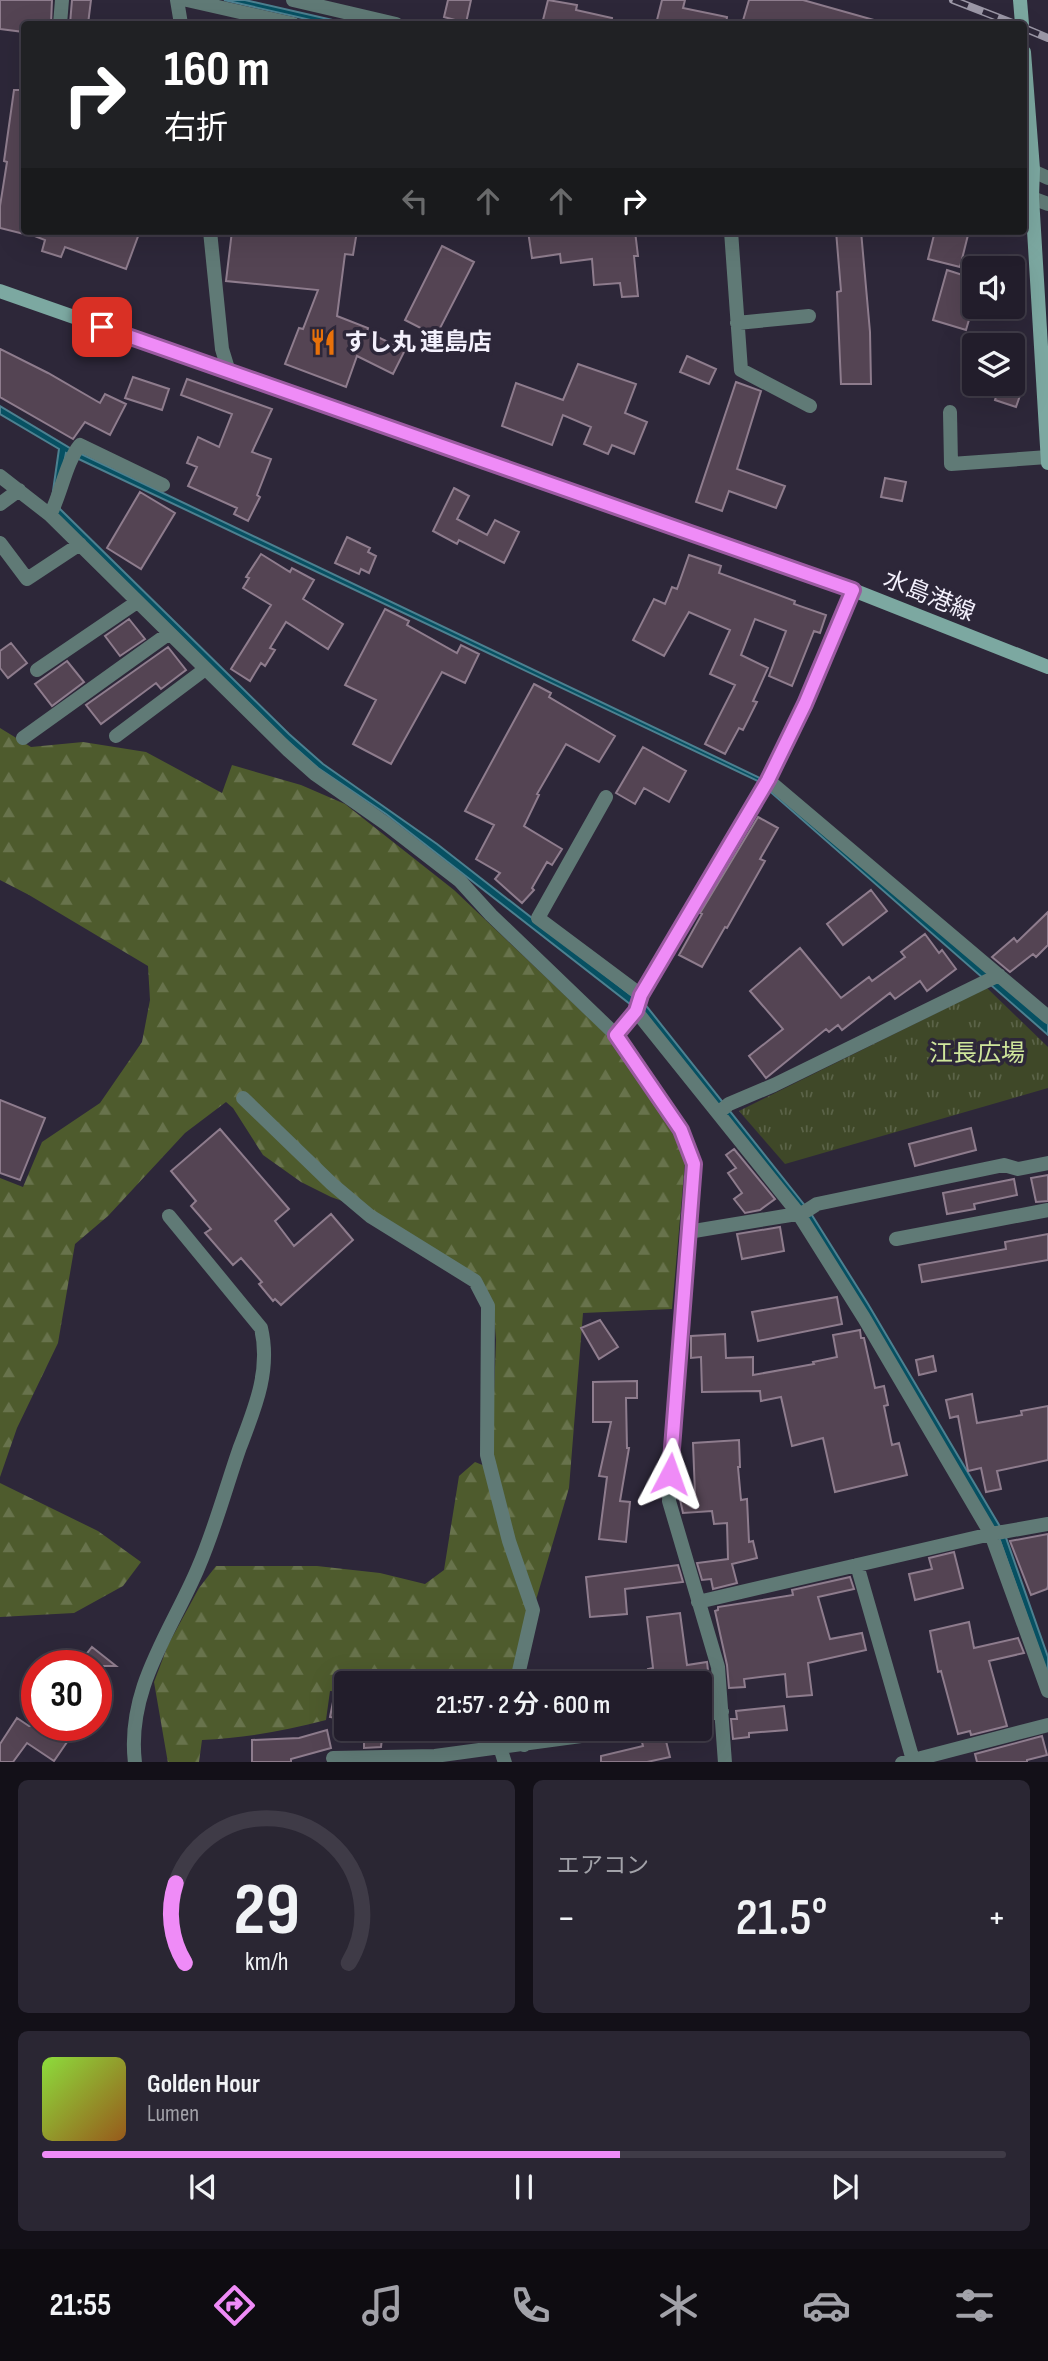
<!DOCTYPE html>
<html lang="ja">
<head>
<meta charset="utf-8">
<style>
	:root { --surface:#221d2b; --page:#2a2633; --text:#f1f3f6; --muted:#a2a2a9; --line:#3f3b47; --accent:#ef8bf7 }
	body { margin:0; font-family:"Sofia Sans Condensed","Noto Sans JP",sans-serif; background:var(--page); color:var(--text); height:100vh; display:flex; flex-direction:column; font-size:26px; white-space:nowrap }
	* { box-sizing:border-box; margin:0 }
	p { font-size:23px; color:var(--muted) }
	.icon { flex:none; width:38px; height:38px; fill:none; stroke:currentColor; stroke-width:2; stroke-linecap:round; stroke-linejoin:round }
	.map { position:relative; height:1762px; overflow:hidden }
	.details { display:flex; flex-direction:column; gap:18px; padding:18px; background:#131018; flex:1 }
	.details>* { flex:none }
	.top-card { position:absolute; left:21px; top:21px; width:1006px; height:214px; border-radius:7px; box-shadow:0 7px 28px #0002,0 0 0 2px var(--line); background:#202124; color:#fff; overflow:hidden }
	.fabs { position:absolute; left:962px; top:256px; display:grid; gap:14px }
	.fabs a { display:grid; place-items:center; width:63px; height:63px; border-radius:7px; background:var(--surface); box-shadow:0 7px 28px #0002,0 0 0 2px var(--line); font-size:35px }
	.speed { position:absolute; left:21px; top:1650px; display:flex; gap:14px; font-size:35px; font-weight:700; text-align:center }
	.speed>* { display:grid; place-content:center; width:91px; height:91px; border-radius:50%; background:var(--surface); box-shadow:0 7px 28px #0002,0 0 0 2px var(--line); line-height:1 }
	.speed .limit { border:10px solid #d22; background:#fff; color:#111 }
	.pin { position:absolute; display:grid; place-items:center; width:60px; height:60px; color:#fff; margin:-30px; border-radius:14px; box-shadow:0 4px 10px #0006 }
	.me { position:absolute; width:77px; margin:-38px; rotate:4deg; stroke-linejoin:round; filter:drop-shadow(0 0 5px #0008) }
	.turn { display:flex; align-items:center; gap:24px; height:147px; padding:0 28px; font-size:32px }
	.turn .icon { width:91px; height:91px; stroke-width:2.5 }
	.turn b { display:block; font-size:49px; line-height:60px }
	.lanes { display:flex; align-items:center; height:66px; padding:0 28px; background:#0003; justify-content:center; gap:35px; direction:ltr }
	.lanes .off { opacity:.35 }
	.big { font-size:52px; font-weight:600; line-height:1.1 }
	.details .card { flex:1; display:flex; flex-direction:column; justify-content:center; gap:10px; min-width:0; padding:0 24px; border-radius:10px; background:var(--page) }
	.details .dial { align-items:center; gap:0 }
	.dial svg { height:182px; overflow:visible; fill:none; stroke:var(--line); stroke-width:7; stroke-linecap:round; text-anchor:middle }
	.dial text { fill:var(--text); stroke:none }
	.song { display:flex; align-items:center; gap:21px }
	.cover { width:84px; height:84px; border-radius:10px; background:linear-gradient(135deg,hsl(90 70% 55%),hsl(30 70% 35%)) }
	.played { height:7px; border-radius:4px; background:linear-gradient(90deg,var(--accent) 60%,var(--line) 60%) }
	.keys { display:flex; justify-content:space-around; direction:ltr }
	.heat { display:flex; justify-content:space-between; align-items:center; font-size:38px; direction:ltr }
	.details .tiles { flex:1; display:grid; gap:18px; grid-template-columns:1fr 1fr }
	.card:last-child { grid-column:span 2 }
	.trip { position:absolute; left:334px; top:1671px; width:378px; height:70px; border-radius:7px; background:var(--surface); box-shadow:0 7px 28px #0002,0 0 0 2px var(--line); font-weight:600; line-height:70px; text-align:center }
	.tabs { display:flex; height:112px; justify-content:space-around; align-items:center; background:#0e0c11; color:var(--muted) }
	.tabs .icon { width:49px; height:49px }
	.tabs .on { color:var(--accent) }
	.tabs b { font-size:32px; color:var(--text) }
	.map>svg:first-child { display:block }
	.forest { fill:url(#forest-firs) }
	.park { fill:url(#park-tufts) }
	.water { fill:#065062; stroke:#4d8090; stroke-width:2 }
	.building { fill:#544453; stroke:#8e7c8d; stroke-width:2 }
	.lines { fill:none; stroke-linecap:round; stroke-linejoin:round }
	.street { stroke:#607a76; stroke-width:14 }
	.secondary { stroke:#7ca8a1; stroke-width:14 }
	.rail-casing { stroke:#9c98a7; stroke-width:8 }
	.rail { stroke:#2d2739; stroke-width:5; stroke-dasharray:16; stroke-linecap:butt }
	.route-casing { stroke:#9b5aa1; stroke-width:18 }
	.route { stroke:#ef8bf7; stroke-width:12 }
	.labels { text-anchor:middle; dominant-baseline:central; stroke-width:7; stroke-linejoin:round; paint-order:stroke }
	.poi-label { font-size:24px; font-weight:bold; fill:#f3f0fc; stroke:#2d2739; text-anchor:start }
	.street-label { font-size:24px; fill:#f3f0fc; stroke:#2d2739 }
	.park-label { font-size:24px; fill:#cfe69b; stroke:#2d2739 }
</style>
</head>
<body>
<div class="map">
<svg width="1048" height="1763" viewBox="0 0 1048 1763">
	<defs>
		<pattern id="forest-firs" width="22" height="20" patternUnits="userSpaceOnUse" patternTransform="scale(1.75)"><rect width="22" height="20" fill="#4e5b2d"/><path d="M5 1l3.5 6h-7zM16 11l3.5 6h-7z" fill="#68734c"/></pattern>
		<pattern id="park-tufts" width="24" height="20" patternUnits="userSpaceOnUse" patternTransform="scale(1.75)"><rect width="24" height="20" fill="#3f4828"/><path d="M3 7l-1-3M5 7V3M7 7l1-3M15 17l-1-3M17 17v-4M19 17l1-3" fill="none" stroke="#5b6348"/></pattern>
	</defs>
	<rect width="100%" height="100%" fill="#2d2739"/>
	<path class="forest" d="M0 728 31 747 83 742 146 752 222 793 232 765 301 785 345 804 454 890 616 1044 675 1132 685 1162 672 1309 583 1313 569 1488 536 1600 513 1539 492 1451 496 1340 493 1303 373 1212 331 1197 301 1182 263 1155 233 1108 226 1102 185 1133 108 1216 75 1244 58 1343 17 1428 0 1477V1178L23 1187 42 1142 100 1103 142 1042 150 1000 148 966 29 895 0 880Z
		M475 1462 485 1466 528 1609 512 1683 346 1684V1692L330 1691 326 1720C285 1731 244 1738 202 1740L199 1762 168 1763 154 1682 168 1645 199 1588 216 1566H317L380 1573 425 1584 444 1570 459 1476Z
		M0 1483 98 1531 141 1562 123 1586 74 1613 0 1617Z"/>
	<path class="park" d="M987 988 1048 1047V1088L785 1164 739 1111Z"/>
	<path class="water" d="M224 0H245L350 24H328Z
		M0 406 75 451 760 778 1048 1024V1035L758 781 66 453 59 487 60 509 289 734 323 764 437 844 632 996 644 1003 810 1212 868 1304 1005 1535 1048 1657V1676L999 1538 863 1307 644 1015 386 814 318 768 284 738 56 514 52 498 59 449 0 414Z"/>
	<path class="building" d="M0 0H52L51 24H24V32L0 29Z
		M72 0H91L88 24H70Z
		M448 0H471L466 23 444 17Z
		M548 0 577 5 576 10 612 18 611 24H542Z
		M662 0H685L683 8 727 17 726 24H656Z
		M749 0H803L874 20V24H742Z
		M14 90H24V234L0 228V206L7 162 4 161Z
		M27 231H140L126 269 65 247 61 257 42 251 45 240 27 233Z
		M232 231H357L353 255 345 254 337 316 368 328 367 332 405 350 393 374 357 356 346 387 285 364 299 328 303 329 318 290 226 281Z
		M528 231H635L638 256H634L638 296 622 297 620 283 594 285 592 259 561 263 560 254 532 258Z
		M836 231H861L870 332 871 384H841L837 292 841 291Z
		M935 231H969L960 267 928 259Z
		M442 246 474 262 436 336 405 320Z
		M947 270 975 279V299L966 330 933 320Z
		M0 349 48 373 100 403 105 394 126 404 110 435 85 422 73 439 0 397Z
		M687 356 716 369 709 384 680 372Z
		M578 364 636 384 625 413 647 422 634 454 612 445 608 454 584 444 591 427 563 415 552 445 502 426 516 383 563 400Z
		M133 377 169 389 162 410 125 398Z
		M187 379 272 409 252 452 271 459 257 495 260 497 248 521 234 514 237 508 188 486 197 467 187 463 198 437 219 447 232 414 181 395Z
		M736 382 761 391 737 469 785 486 776 508 729 491 722 511 696 502Z
		M1000 383H1011L1023 387 1016 407 995 400Z
		M885 478 906 482 902 501 881 497Z
		M454 488 469 496 457 519 487 535 495 520 519 532 504 563 459 540 457 544 433 531Z
		M140 492 175 513 141 569 107 548Z
		M347 537 370 548 368 552 376 556 369 573 361 569 359 574 335 563Z
		M261 554 290 572 292 568 314 580 303 599 343 624 328 649 286 622 270 648 275 650 265 666 261 663 250 681 231 669 271 605 243 588 249 578 246 577Z
		M689 555 721 566 719 573 795 601 794 604 826 615 820 633 814 631 792 686 769 676 786 631 755 619 741 655 768 668 753 701 757 702 743 730 739 728 725 754 705 744 735 685 710 674 730 630 689 612 664 656 633 640 654 599 665 604 672 587 677 589Z
		M385 609 409 621 407 625 457 653 461 645 479 654 465 683 442 672 391 764 353 744 376 700 345 685Z
		M129 619 145 639 120 656 105 636Z
		M11 643 27 663 8 678 0 668V651Z
		M168 647 186 670 161 689 156 683 101 724 86 705Z
		M67 661 84 682 52 706 35 684Z
		M534 684 551 693 549 697 615 736 599 762 566 744 537 794 539 795 524 826 562 849 552 865 547 862 532 888 534 890 522 903 495 879 500 873 476 859 494 825 465 811Z
		M643 747 686 771 669 802 644 788 635 804 616 793Z
		M758 817 778 828 760 859 765 861 727 928 725 927 702 967 679 955 702 914 700 913Z
		M871 890 887 911 843 945 827 924Z
		M1048 912V945L1036 957 1033 954 1010 972 992 957 1014 938 1017 942Z
		M925 934 939 953 942 950 956 969 927 991 920 981 895 999 890 993 842 1030 838 1025 829 1032 826 1029 766 1078 749 1056 783 1029 750 991 800 948 841 998 869 977 872 981 905 957 901 952Z
		M0 1100 45 1118 20 1180 0 1173Z
		M971 1128 976 1150 915 1166 909 1144Z
		M220 1129 289 1209 275 1221 294 1246 331 1214 353 1240 281 1305 275 1299 273 1301 259 1284 262 1282 241 1258 233 1265 205 1233 211 1229 191 1206 196 1201 171 1171Z
		M734 1149 775 1199 760 1210 745 1213 734 1199 742 1193 728 1173 736 1168 726 1155Z
		M1048 1175V1201L1036 1202 1031 1178Z
		M1014 1179 1017 1195 974 1204 975 1209 947 1214 943 1193Z
		M780 1227 784 1251 742 1259 737 1234Z
		M1048 1234V1260L922 1282 919 1265 1006 1249 1005 1242Z
		M837 1297 842 1324 758 1341 752 1312Z
		M600 1320 618 1347 599 1359 581 1328Z
		M860 1330 861 1338H864L875 1388 884 1386 888 1405 884 1406 892 1445 899 1443 907 1475 835 1492 823 1438 792 1446 781 1397 761 1401 760 1391 702 1392 701 1357 691 1358V1336L725 1334 726 1358 753 1357V1375L814 1364 813 1362 837 1357 833 1335Z
		M933 1356 936 1371 919 1375 916 1360Z
		M637 1381V1398H626L627 1448H629L620 1501 630 1502 626 1542 599 1539 607 1477 599 1476 611 1422H593V1382Z
		M972 1394 977 1423 1022 1415 1021 1411 1048 1406V1460L997 1471 1001 1489 986 1492 981 1468 968 1471 958 1416 950 1418 946 1400Z
		M739 1440 740 1467H738L741 1500 747 1499 749 1542 753 1541 757 1558 732 1564 737 1583 713 1589 711 1579 702 1580 697 1563 728 1559 727 1523 714 1524 712 1511 683 1513 679 1495 695 1494 693 1443Z
		M1048 1534V1586L1047 1589 1031 1595 1010 1541Z
		M954 1552 963 1588 915 1600 909 1574 932 1569 929 1558Z
		M678 1565 683 1582 625 1589 627 1614 590 1617 586 1577Z
		M850 1577 854 1589 818 1597 830 1639 862 1633 866 1650 808 1663 812 1695 787 1697 785 1674 744 1679 745 1687 729 1688 727 1665 715 1611 718 1610V1607L793 1595 792 1590Z
		M680 1613 687 1665 707 1662 709 1679 696 1681V1684H650L648 1669 653 1668 647 1617Z
		M969 1622 974 1648 1018 1638 1024 1653 989 1661 1007 1726 971 1735 970 1731 958 1734 941 1671 938 1672 930 1631Z
		M92 1647 116 1666H77Z
		M339 1672H346V1720L330 1717Z
		M784 1706 787 1730 749 1733V1737L733 1739 731 1719H737L736 1711Z
		M17 1718 29 1726H78L54 1761 27 1743 13 1762H0V1744Z
		M364 1729H383L381 1747 364 1748Z
		M649 1729H663L670 1757 647 1762H601V1756L643 1746 639 1731Z
		M327 1730 331 1748 291 1759V1762H252V1740L299 1738Z
		M1042 1736 1047 1755 1027 1760V1762H977L975 1754Z"/>
	<g class="lines">
		<path class="street" d="M177 0 181 24
			M187 0 293 24
			M293 0 396 24
			M60 24 62 0
			M1024 167 1048 178
			M1024 195 1048 204
			M210 231 222 349 229 372
			M731 231 741 370 810 406
			M737 323 809 316
			M950 412 951 464 1048 457
			M0 476 50 515 288 750 315 774 385 823 460 881 491 915 616 1035 681 1130 694 1164 688 1232
			M0 504 19 490
			M50 515C61 494 66 462 80 445L163 485
			M0 543 27 579 80 544
			M37 670 137 602
			M116 736 204 670
			M23 738 168 634
			M768 780 1048 1017
			M606 797 538 918 641 995
			M636 1011 798 1213 864 1318 991 1534 1048 1691
			M616 1035 636 1011 641 995 768 780 805 704 853 590
			M243 1098 332 1184 370 1216 475 1281 488 1306 487 1455 509 1541 533 1610 516 1684
			M718 1113 729 1104 774 1085 999 975
			M896 1239 1048 1210
			M857 1565 913 1760
			M698 1602 991 1534 1048 1524
			M700 1714 722 1712
			M521 1729 524 1745
			M500 1747 505 1763
			M333 1758 435 1756 581 1736 593 1729
			M135 1763C126 1689 171 1632 198 1568 215 1529 226 1487 240 1447 255 1408 271 1370 261 1328L169 1216
			M725 1763 718 1667 669 1501 688 1232 803 1213 817 1204 1004 1165 1018 1169 1048 1163
			M902 1763 1048 1725"/>
		<path class="secondary" d="M1020 0 1022 24
			M1024 52 1033 169 1032 197 1048 463
			M0 291 853 590 1048 667"/>
		<defs>
			<path id="rail" d="M953 0 1015 24
				M1024 28 1048 38"/>
		</defs>
		<use href="#rail" class="rail-casing"/>
		<use href="#rail" class="rail"/>
	</g>
	<g class="lines">
		<defs>
			<path id="route" d="M102 327 853 590 805 704 768 780 641 995 636 1011 616 1035 681 1130 694 1164 670 1474"/>
		</defs>
		<use href="#route" class="route-casing"/>
		<use href="#route" class="route"/>
	</g>
	<defs>
		<symbol id="restaurant-bare" viewBox="-9 -9 18 18"><path d="M-5-6h1v4h1v-4h1v4h1v-4h1v5L-1.5 .5V6h-2V.5L-5-1ZM5-6V6H3V1.5H1.5Q1.5-4 5-6Z" fill="#e8710a" stroke="#2d2739" stroke-width="2.5" paint-order="stroke"/></symbol>
	</defs>
	<g fill-rule="evenodd">
		<use href="#restaurant-bare" x="304" y="323" width="38" height="38"/>
	</g>
	<g class="labels">
		<g class="poi-label">
			<text x="344" y="342">すし丸 連島店</text>
		</g>
		<g class="street-label">
			<text transform="translate(929 596) rotate(22)">水島港線</text>
		</g>
		<g class="park-label">
			<text x="977" y="1053">江長広場</text>
		</g>
	</g>
</svg>
<div class="fabs">
<a><svg class="icon" aria-label="sound" viewBox="0 0 24 24"><path d="M4 9h4l5-4v14l-5-4H4zM17 9q2 3 0 6"/></svg></a>
<a><svg class="icon" aria-label="layers" viewBox="0 0 24 24"><path d="M12 4l9 5-9 5-9-5zM3 14l9 5 9-5"/></svg></a>
</div>
<div class="speed"><div class="limit">30</div></div>
<div class="pin" style="left:102px;top:327px;background:#d93025"><svg class="icon" aria-label="arrive" viewBox="0 0 24 24"><path d="M6 21V4h12l-3 4 3 4H6"/></svg></div>
<svg class="me" style="left:670px;top:1474px" viewBox="-20 -20 40 40"><path d="M0-17L14 15 0 8-14 15z" fill="#ef8bf7" stroke="#fff" stroke-width="4"/></svg>
<div class="trip">21:57 · 2 分 · 600 m</div>
<div class="top-card">
<div class="turn"><svg class="icon" aria-label="right" viewBox="0 0 24 24"><path d="M7 20v-9h11M14 6l5 5-5 5"/></svg><div><b>160 m</b>右折</div></div>
<div class="lanes"><svg class="icon off" aria-label="left" viewBox="0 0 24 24"><path d="M17 20v-9H6M10 6l-5 5 5 5"/></svg><svg class="icon off" aria-label="ahead" viewBox="0 0 24 24"><path d="M12 20V5M6 11l6-6 6 6"/></svg><svg class="icon off" aria-label="ahead" viewBox="0 0 24 24"><path d="M12 20V5M6 11l6-6 6 6"/></svg><svg class="icon" aria-label="right" viewBox="0 0 24 24"><path d="M7 20v-9h11M14 6l5 5-5 5"/></svg></div>
</div>
</div>
<section class="details">
<div class="tiles">
<div class="card dial"><svg viewBox="0 0 100 80">
<path d="M14 69A42 42 0 1 1 86 69"/>
<path d="M14 69A42 42 0 0 1 10 34" stroke="#ef8bf7"/>
<text x="50" y="56" font-size="32" font-weight="700">29</text>
<text x="50" y="72" font-size="11">km/h</text>
</svg></div>
<div class="card"><p>エアコン</p>
<div class="heat"><a>−</a><b class="big">21.5°</b><a>+</a></div>
</div>
<div class="card">
<div class="song"><i class="cover"></i><div><b>Golden Hour</b><p>Lumen</p></div></div>
<div class="played"></div>
<div class="keys"><svg class="icon" aria-label="previous" viewBox="0 0 24 24"><path d="M18 5L8 12l10 7zM5 5v14"/></svg><svg class="icon" aria-label="pause" viewBox="0 0 24 24"><path d="M8 5v14M16 5v14"/></svg><svg class="icon" aria-label="next" viewBox="0 0 24 24"><path d="M6 5l10 7-10 7zM19 5v14"/></svg></div>
</div>
</div>
</section>
<nav class="tabs">
<b>21:55</b>
<svg class="icon on" aria-label="directions" viewBox="0 0 24 24"><path d="M12 3l9 9-9 9-9-9zM9 14v-3h6M13 9l2 2-2 2"/></svg>
<svg class="icon" aria-label="music" viewBox="0 0 24 24"><path d="M9 18V5l10-2v13"/><circle cx="6" cy="18" r="3"/><circle cx="16" cy="16" r="3"/></svg>
<svg class="icon" aria-label="phone" viewBox="0 0 24 24"><path d="M5 4h4l2 5-3 2q2 4 5 5l2-3 5 2v4C11 20 4 13 5 4z"/></svg>
<svg class="icon" aria-label="climate" viewBox="0 0 24 24"><path d="M12 3v18M4 7l16 10M4 17L20 7"/></svg>
<svg class="icon" aria-label="car" viewBox="0 0 24 24"><path d="M5 17H2v-5l4-1 3-4h7l3 4 3 1v5h-3M9 17h6M6 11h13"/><circle cx="7" cy="17" r="2"/><circle cx="17" cy="17" r="2"/></svg>
<svg class="icon" aria-label="filters" viewBox="0 0 24 24"><path d="M4 7h16M4 17h16"/><circle cx="9" cy="7" r="2"/><circle cx="15" cy="17" r="2"/></svg>
</nav>
</body>
</html>
